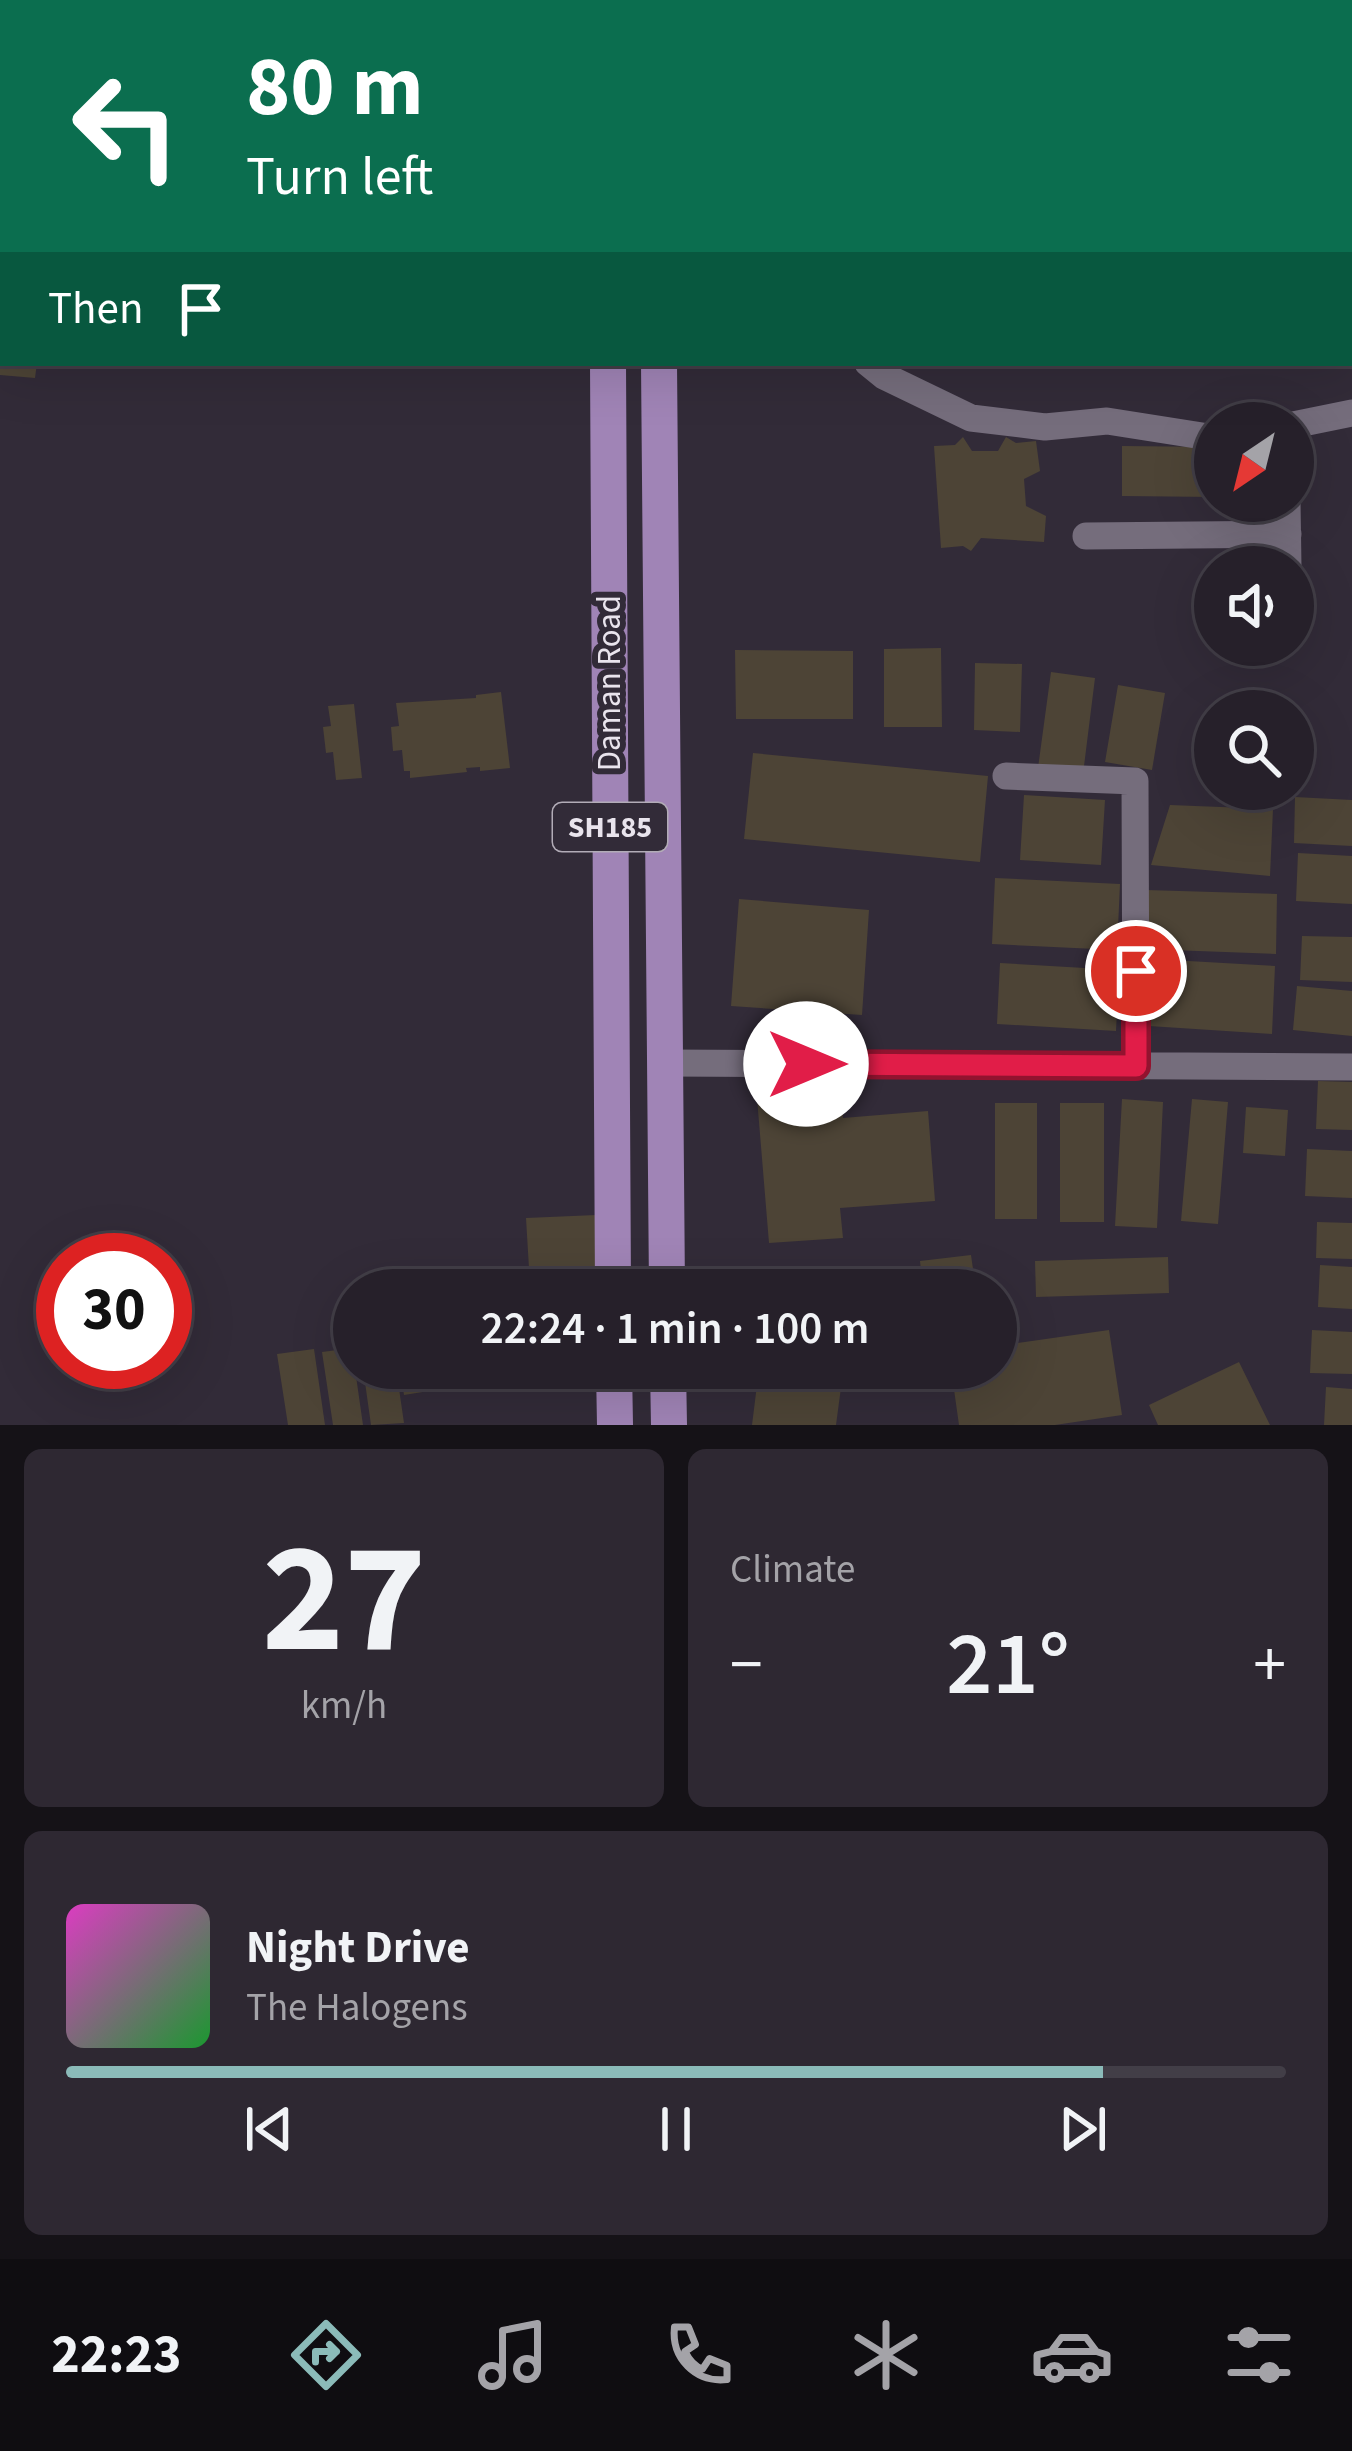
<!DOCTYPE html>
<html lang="en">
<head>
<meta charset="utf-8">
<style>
	:root { --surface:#26202a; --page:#2e2832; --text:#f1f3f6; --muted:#a4a3a8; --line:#423e47; --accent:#8bbbb9 }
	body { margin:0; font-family:"Source Sans 3",sans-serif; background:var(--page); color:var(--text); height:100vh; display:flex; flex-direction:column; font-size:45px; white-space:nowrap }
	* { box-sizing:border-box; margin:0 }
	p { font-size:39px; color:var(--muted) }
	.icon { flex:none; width:66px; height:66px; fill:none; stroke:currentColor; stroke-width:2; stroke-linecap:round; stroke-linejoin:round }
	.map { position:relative; height:1425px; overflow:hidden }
	.side { display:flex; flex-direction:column; gap:24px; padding:24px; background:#151217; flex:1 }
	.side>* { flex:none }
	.banner { position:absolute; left:0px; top:0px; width:1353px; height:366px; box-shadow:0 12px 48px #0002,0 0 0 3px var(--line); background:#0b6e4f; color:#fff; overflow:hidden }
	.needle { width:78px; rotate:215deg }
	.controls { position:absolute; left:1194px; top:402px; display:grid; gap:24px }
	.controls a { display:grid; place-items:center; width:120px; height:120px; border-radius:50%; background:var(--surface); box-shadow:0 12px 48px #0002,0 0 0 3px var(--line); font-size:60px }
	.speed { position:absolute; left:36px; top:1233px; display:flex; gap:24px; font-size:60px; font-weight:700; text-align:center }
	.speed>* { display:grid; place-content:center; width:156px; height:156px; border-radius:50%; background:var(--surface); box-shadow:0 12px 48px #0002,0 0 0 3px var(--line); line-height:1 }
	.speed .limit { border:18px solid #d22; background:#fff; color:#111 }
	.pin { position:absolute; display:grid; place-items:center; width:102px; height:102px; color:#fff; margin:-51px; border:6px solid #fff; border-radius:50%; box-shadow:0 3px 12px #0007 }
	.me { position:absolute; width:132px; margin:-66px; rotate:90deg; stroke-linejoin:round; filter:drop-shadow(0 0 9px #0008) }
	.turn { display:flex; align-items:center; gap:42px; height:252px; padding:0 48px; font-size:54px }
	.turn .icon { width:156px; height:156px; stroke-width:2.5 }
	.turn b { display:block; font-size:84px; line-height:102px }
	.then { display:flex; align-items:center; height:114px; padding:0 48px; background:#0003; gap:24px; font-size:45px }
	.big { font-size:90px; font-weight:600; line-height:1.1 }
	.side .widget { flex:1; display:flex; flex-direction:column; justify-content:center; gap:18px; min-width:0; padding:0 42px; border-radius:18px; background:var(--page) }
	.side .dial { align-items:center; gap:0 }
	.dial b { font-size:156px; line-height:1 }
	.song { display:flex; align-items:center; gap:36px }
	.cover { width:144px; height:144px; border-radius:18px; background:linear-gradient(135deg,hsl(310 70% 55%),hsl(130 70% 35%)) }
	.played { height:12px; border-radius:6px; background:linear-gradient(90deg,var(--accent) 85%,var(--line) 85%) }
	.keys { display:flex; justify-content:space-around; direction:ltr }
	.heat { display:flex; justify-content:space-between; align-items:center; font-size:66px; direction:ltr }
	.side .tiles { flex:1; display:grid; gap:24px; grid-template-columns:1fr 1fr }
	.widget:last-child { grid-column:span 2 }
	.trip { position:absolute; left:333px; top:1269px; width:684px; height:120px; border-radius:60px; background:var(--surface); box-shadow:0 12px 48px #0002,0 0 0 3px var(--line); font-weight:600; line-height:120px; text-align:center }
	.menu { display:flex; height:192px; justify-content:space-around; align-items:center; background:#0f0d11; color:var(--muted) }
	.menu .icon { width:84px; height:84px }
	.menu .on { color:var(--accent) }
	.menu b { font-size:54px; color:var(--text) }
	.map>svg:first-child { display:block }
	.building { fill:#4d4436 }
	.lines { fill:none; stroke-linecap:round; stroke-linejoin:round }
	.minor { stroke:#756d7c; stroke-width:27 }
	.major { stroke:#a084b6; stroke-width:36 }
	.route-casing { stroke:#92132f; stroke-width:30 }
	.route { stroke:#e11d48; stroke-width:21 }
	.labels { text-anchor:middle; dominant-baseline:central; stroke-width:12; stroke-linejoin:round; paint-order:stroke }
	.shield { fill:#322b38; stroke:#b2acb7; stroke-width:3 }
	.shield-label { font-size:30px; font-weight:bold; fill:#e9e4ed }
	.street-label { font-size:33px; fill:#e9e4ed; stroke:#322b38 }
</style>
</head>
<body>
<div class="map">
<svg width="1352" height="1425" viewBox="0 0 1352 1425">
	<rect width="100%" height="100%" fill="#322b38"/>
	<path class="building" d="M0 363H37L35 378 0 375Z
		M963 437 972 451H998L1006 437 1016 443 1036 441 1040 471 1024 479 1026 506 1046 516 1044 542 981 538 971 551 963 546 941 548 934 446 955 445Z
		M1122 446 1215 447V497L1122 496Z
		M941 648 942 727H884V649Z
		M735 650 853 651V719H736Z
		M975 663 1022 664 1020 732 974 730Z
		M1051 672 1095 678 1083 774 1038 768Z
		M1118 685 1165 693 1152 770 1105 762Z
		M501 692 510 768 480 771V767L466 768 467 772 410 778V771H404L402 750 393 751 391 727 399 726 396 703 476 698V695Z
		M354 704 362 778 336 780 333 752 326 753 323 727 331 726 328 706Z
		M753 753 988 776 980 862 744 839Z
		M1024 795 1105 800 1101 865 1020 860Z
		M1295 797 1352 800V846L1294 843Z
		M1170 805 1273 809 1270 876 1151 865Z
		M1298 853 1352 856V904L1296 901Z
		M995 878 1120 884 1117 950 992 944Z
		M1146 890 1277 894 1276 954 1144 949Z
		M739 899 869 910 862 1015 731 1006Z
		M1302 936 1352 937V982L1300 980Z
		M1153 959 1275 966 1272 1034 1149 1026Z
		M1000 963 1119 970 1116 1031 997 1024Z
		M1297 986 1352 991V1036L1293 1030Z
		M1318 1081 1352 1082V1130L1316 1129Z
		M841 1092 843 1118 928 1111 935 1201 840 1208 843 1238 769 1243 757 1098Z
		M1122 1099 1163 1102 1157 1228 1115 1226Z
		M1192 1099 1228 1102 1218 1224 1181 1221Z
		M995 1103H1037V1219H995Z
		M1060 1103H1104V1222H1060Z
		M1246 1107 1288 1110 1285 1156 1243 1153Z
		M1307 1149 1352 1151V1198L1305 1196Z
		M596 1215 599 1282 530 1285 526 1218Z
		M1317 1222 1352 1223V1259L1316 1258Z
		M971 1255 976 1290H923L920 1261Z
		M1168 1257 1169 1293 1036 1297 1035 1261Z
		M1320 1265 1352 1267V1309L1318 1307Z
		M1109 1330 1122 1415 1055 1425H959L951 1368H996V1346Z
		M1312 1330 1352 1332V1374L1310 1373Z
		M352 1348 363 1425H333L322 1352Z
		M314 1349 325 1425H288L277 1354Z
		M1239 1362 1270 1425H1158L1149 1405Z
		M363 1368H396L404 1423 371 1425Z
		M400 1368H431L435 1390 404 1395Z
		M759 1369 842 1380 836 1425H752Z
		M1326 1387 1352 1389V1425H1324Z"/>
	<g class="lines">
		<path class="minor" d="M129 3 135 0
			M0 77 3 75
			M868 363 884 376 971 418 1045 427 1107 421 1215 438
			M1293 425 1352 413
			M1287 501 1288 567
			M1086 536 1288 534
			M1006 776 1135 781 1136 1066
			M664 1063 1352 1067"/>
		<path class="major" d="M576 0V3
			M630 0 631 3
			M608 363 613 1290
			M659 363 667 1290
			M614 1368 615 1425
			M668 1368 669 1425"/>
	</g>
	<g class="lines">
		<defs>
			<path id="route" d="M806 1064 1136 1066V971"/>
		</defs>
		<use href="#route" class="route-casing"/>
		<use href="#route" class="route"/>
	</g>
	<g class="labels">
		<rect class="shield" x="553" y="803" width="114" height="48" rx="9"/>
		<g class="shield-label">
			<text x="610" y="827">SH185</text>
		</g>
		<g class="street-label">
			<text transform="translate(609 683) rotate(-90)">Daman Road</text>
		</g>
	</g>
</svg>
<div class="controls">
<a><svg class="needle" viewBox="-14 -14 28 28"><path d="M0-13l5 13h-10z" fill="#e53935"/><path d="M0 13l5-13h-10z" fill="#a4a3a8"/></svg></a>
<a><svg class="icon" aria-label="sound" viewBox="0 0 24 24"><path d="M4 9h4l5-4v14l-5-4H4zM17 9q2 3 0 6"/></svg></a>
<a><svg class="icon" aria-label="search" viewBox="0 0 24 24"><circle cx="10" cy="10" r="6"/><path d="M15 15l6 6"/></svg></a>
</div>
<div class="speed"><div class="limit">30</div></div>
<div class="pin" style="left:1136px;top:971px;background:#d93025"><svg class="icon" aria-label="arrive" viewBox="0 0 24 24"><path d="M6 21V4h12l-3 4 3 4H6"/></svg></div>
<svg class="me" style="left:806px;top:1064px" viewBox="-20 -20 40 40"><circle r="19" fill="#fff"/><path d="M0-13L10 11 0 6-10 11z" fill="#e11d48"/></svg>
<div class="trip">22:24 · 1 min · 100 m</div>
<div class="banner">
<div class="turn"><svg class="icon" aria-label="left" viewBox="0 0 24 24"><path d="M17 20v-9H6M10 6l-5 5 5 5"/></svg><div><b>80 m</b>Turn left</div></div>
<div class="then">Then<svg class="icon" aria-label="arrive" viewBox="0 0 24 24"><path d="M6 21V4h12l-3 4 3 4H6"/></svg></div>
</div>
</div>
<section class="side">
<div class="tiles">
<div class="widget dial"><b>27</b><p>km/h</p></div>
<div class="widget"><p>Climate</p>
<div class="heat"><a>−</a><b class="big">21°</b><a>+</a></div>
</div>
<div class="widget">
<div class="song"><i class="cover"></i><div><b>Night Drive</b><p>The Halogens</p></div></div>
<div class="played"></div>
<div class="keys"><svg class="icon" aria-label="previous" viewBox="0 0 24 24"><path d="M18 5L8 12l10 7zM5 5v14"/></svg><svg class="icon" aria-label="pause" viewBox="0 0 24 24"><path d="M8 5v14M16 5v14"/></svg><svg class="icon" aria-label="next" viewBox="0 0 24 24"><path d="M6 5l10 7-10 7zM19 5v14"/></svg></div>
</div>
</div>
</section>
<nav class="menu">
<b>22:23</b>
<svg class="icon on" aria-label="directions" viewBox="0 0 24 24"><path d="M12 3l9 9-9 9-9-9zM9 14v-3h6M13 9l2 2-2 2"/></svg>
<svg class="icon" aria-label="music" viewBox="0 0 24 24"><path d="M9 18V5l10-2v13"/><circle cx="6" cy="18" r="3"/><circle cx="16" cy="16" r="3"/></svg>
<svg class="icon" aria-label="phone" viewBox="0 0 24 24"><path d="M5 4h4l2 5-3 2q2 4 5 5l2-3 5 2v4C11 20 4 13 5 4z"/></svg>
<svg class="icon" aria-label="climate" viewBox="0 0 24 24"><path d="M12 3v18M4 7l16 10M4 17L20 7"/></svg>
<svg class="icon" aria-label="car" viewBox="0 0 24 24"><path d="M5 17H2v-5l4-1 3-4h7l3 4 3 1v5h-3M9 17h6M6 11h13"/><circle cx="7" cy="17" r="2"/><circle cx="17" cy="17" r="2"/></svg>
<svg class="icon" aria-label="filters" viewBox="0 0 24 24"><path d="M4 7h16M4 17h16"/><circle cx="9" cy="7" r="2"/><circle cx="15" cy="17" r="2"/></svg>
</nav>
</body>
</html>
